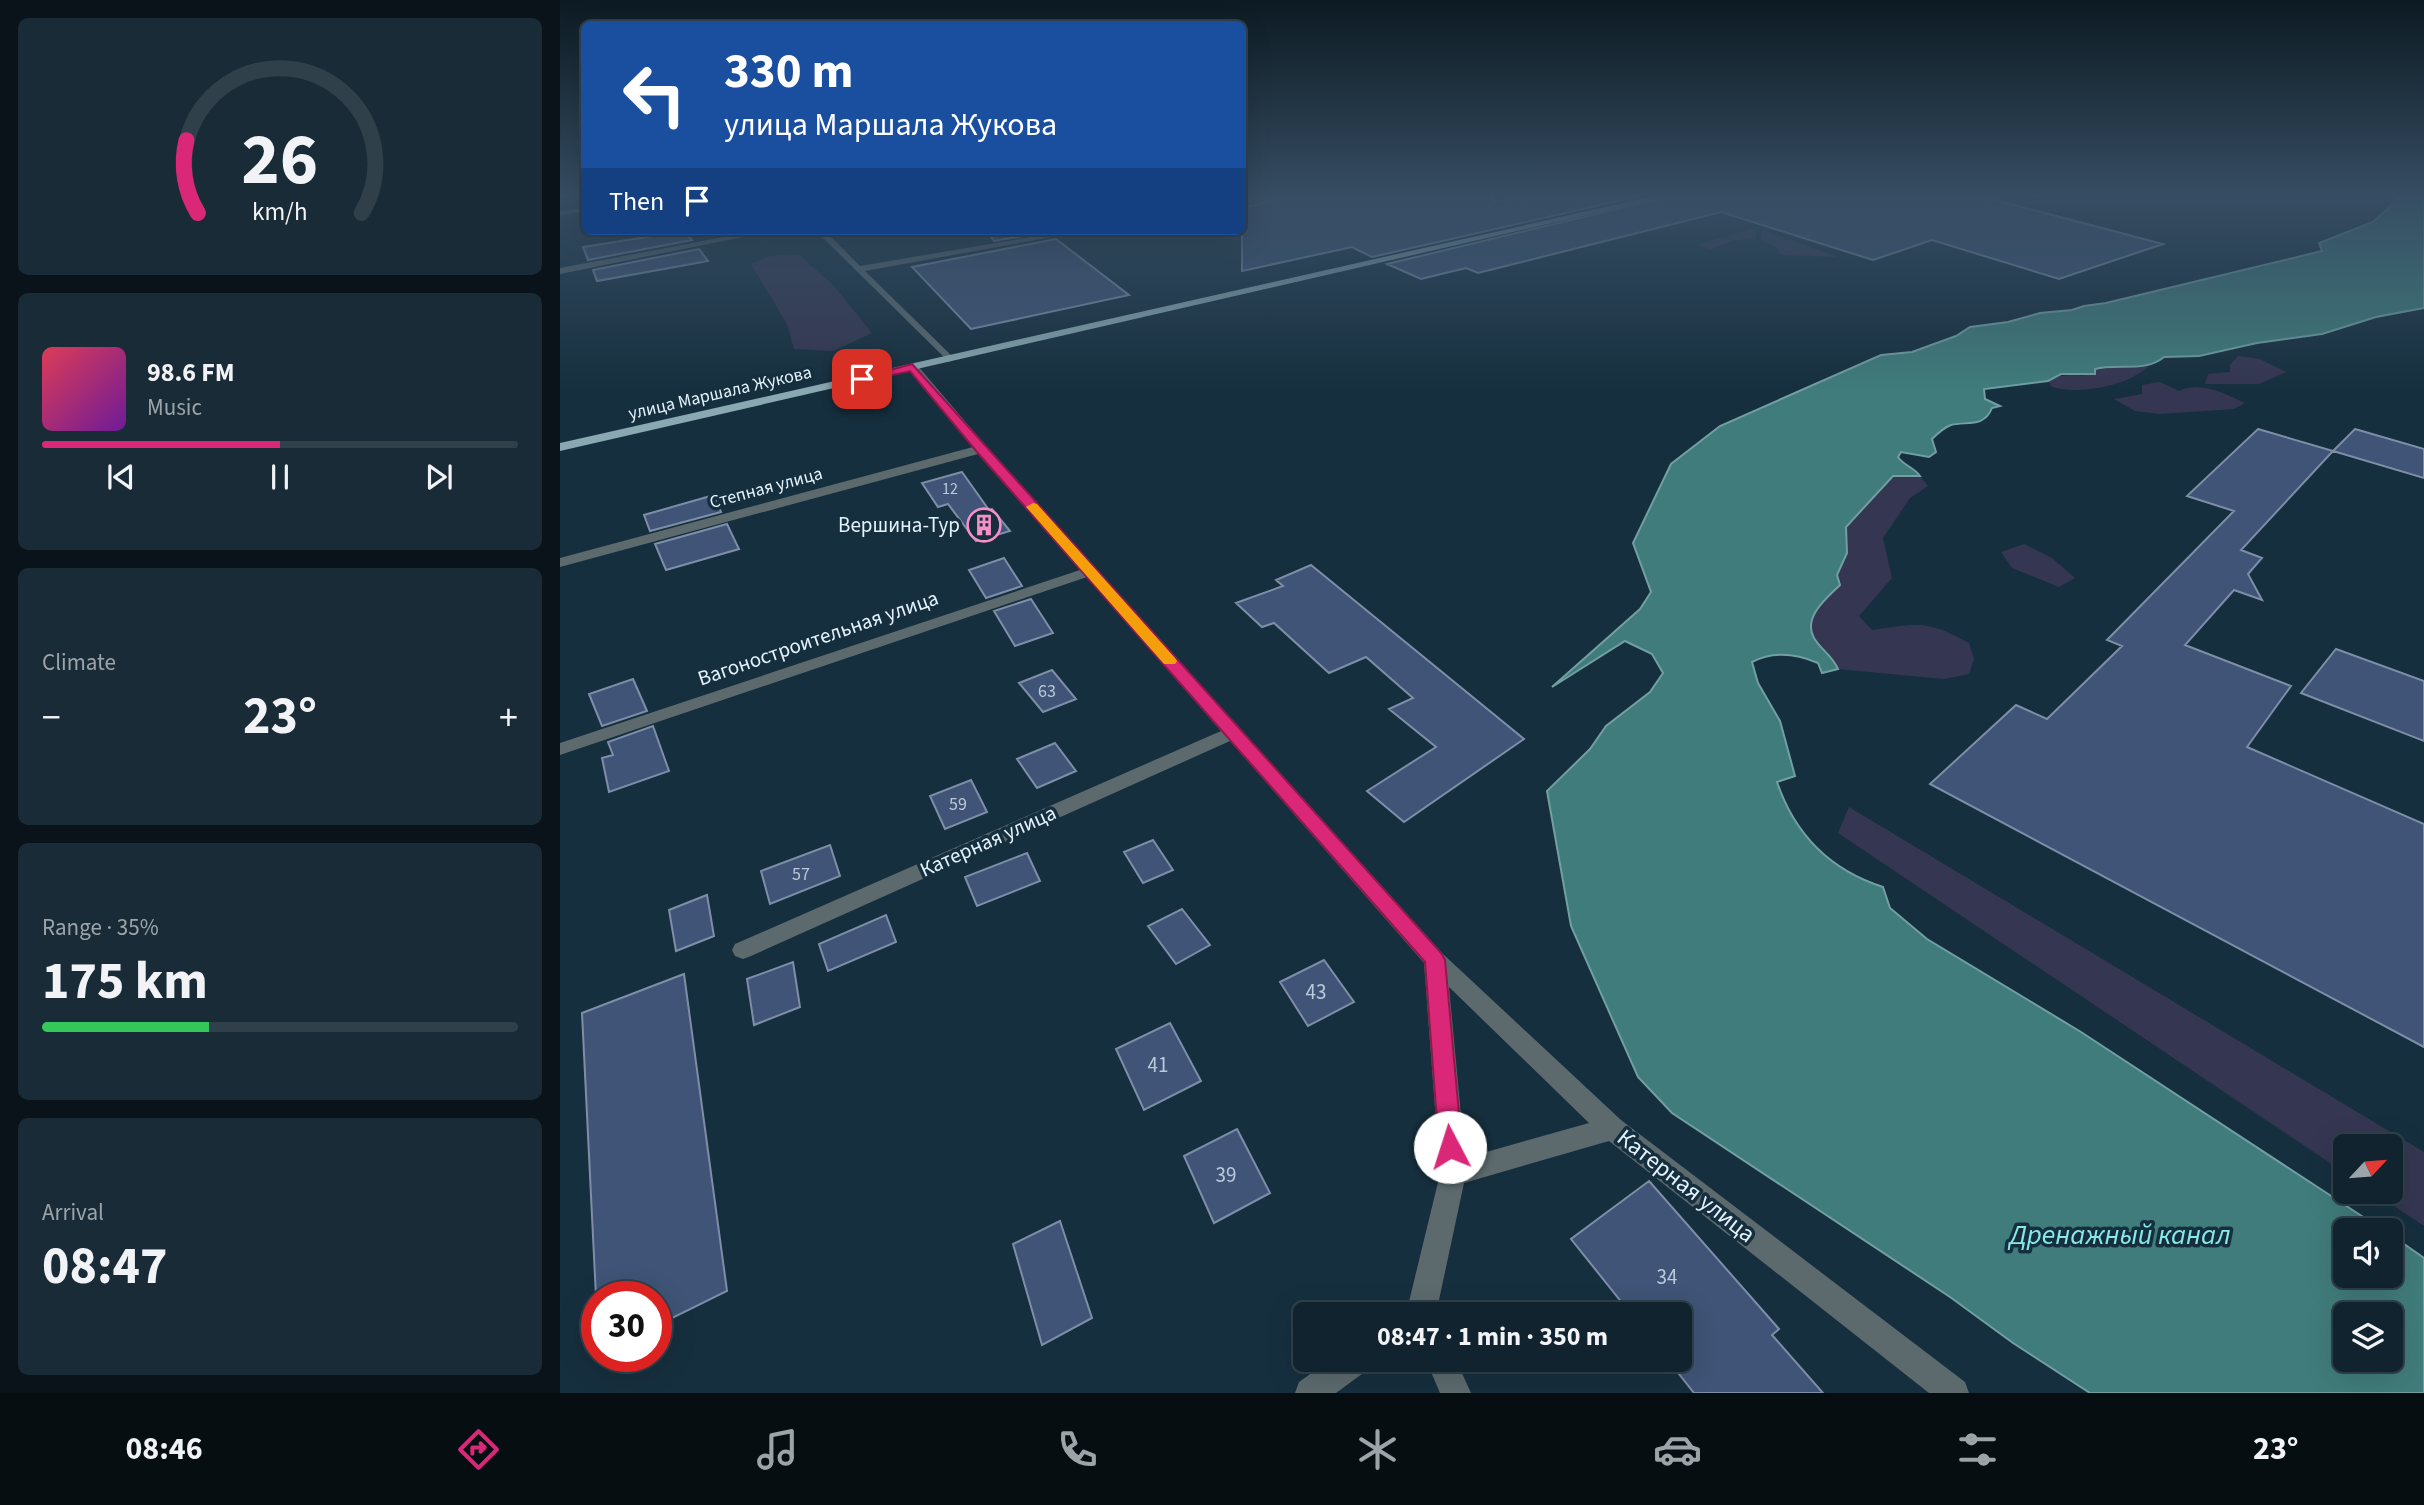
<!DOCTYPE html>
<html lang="en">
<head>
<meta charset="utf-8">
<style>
	:root { --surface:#10232e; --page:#192b36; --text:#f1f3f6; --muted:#9ca4aa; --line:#30404a; --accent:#db2777 }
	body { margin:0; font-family:"Source Sans 3",sans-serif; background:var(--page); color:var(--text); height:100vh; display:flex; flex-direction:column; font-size:26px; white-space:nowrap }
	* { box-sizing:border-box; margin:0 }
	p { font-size:23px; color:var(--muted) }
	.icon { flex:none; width:38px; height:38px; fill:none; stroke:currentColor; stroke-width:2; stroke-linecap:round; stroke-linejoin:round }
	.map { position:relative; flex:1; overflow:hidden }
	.side { display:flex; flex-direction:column; gap:18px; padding:18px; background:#091319; width:560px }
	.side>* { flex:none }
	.top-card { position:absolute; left:21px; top:21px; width:665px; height:214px; border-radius:10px; box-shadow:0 7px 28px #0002,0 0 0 2px var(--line); background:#1a4fa0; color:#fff; overflow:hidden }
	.needle { width:46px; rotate:64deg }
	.buttons { position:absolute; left:1773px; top:1134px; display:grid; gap:14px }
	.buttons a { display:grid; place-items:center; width:70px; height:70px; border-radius:10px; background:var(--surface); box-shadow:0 7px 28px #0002,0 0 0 2px var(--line); font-size:35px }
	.speed { position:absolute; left:21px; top:1281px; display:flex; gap:14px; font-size:35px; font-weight:700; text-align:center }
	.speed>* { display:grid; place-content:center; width:91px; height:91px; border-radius:50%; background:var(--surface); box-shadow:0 7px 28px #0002,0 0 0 2px var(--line); line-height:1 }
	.speed .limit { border:10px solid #d22; background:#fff; color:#111 }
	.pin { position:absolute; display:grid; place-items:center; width:60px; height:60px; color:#fff; margin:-30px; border-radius:14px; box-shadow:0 4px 10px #0006 }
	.me { position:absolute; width:77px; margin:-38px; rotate:355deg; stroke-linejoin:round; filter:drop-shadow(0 0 5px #0008) }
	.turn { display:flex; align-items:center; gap:24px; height:147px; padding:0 28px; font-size:32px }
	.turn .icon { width:91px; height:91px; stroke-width:2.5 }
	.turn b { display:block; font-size:49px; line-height:60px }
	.then { display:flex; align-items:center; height:66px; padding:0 28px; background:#0003; gap:14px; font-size:26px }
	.big { font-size:52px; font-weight:700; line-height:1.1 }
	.side .tile { flex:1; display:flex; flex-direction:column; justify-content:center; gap:10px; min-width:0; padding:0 24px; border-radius:10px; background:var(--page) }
	.side .dial { align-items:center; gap:0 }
	.dial svg { height:182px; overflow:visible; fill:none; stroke:var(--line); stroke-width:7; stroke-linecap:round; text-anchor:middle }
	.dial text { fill:var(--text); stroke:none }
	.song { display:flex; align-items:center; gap:21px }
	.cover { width:84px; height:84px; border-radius:10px; background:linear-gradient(135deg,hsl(350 70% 55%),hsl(280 70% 35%)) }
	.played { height:7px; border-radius:4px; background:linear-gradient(90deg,var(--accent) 50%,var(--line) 50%) }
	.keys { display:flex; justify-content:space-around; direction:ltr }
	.heat { display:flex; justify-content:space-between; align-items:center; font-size:38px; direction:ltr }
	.charge { height:10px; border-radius:5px; background:linear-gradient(90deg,#34c759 35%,var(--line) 0) }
	.trip { position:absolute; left:733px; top:1302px; width:399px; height:70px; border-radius:10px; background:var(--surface); box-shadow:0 7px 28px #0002,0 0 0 2px var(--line); font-weight:700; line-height:70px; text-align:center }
	.dock { display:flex; height:112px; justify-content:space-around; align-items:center; background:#060e12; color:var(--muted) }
	.dock .icon { width:49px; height:49px }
	.dock .current { color:var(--accent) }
	.dock b { font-size:32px; color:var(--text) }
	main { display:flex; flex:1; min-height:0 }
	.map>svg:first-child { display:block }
	.green { fill:#353651 }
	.water { fill:#407c7b; stroke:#719fa2; stroke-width:2; fill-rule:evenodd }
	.building { fill:#3f5476; stroke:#7e8ea7; stroke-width:2 }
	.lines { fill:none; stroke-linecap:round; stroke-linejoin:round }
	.street { fill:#5c6a6e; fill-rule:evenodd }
	.primary { fill:#8aa8b1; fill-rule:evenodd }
	.route { fill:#db2777; stroke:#8e194d; stroke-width:2 }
	.slow { fill:#f59e0b }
	.labels { text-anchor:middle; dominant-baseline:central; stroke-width:7; stroke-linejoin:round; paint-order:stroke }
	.far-number-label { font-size:16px; fill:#bacada }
	.far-street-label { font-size:18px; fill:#e3f2fc; stroke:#162f3e }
	.number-label { font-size:18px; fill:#bacada }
	.poi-label { font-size:21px; fill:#e3f2fc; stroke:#162f3e; text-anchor:end }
	.street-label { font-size:21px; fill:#e3f2fc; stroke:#162f3e }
	.near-number-label { font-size:21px; fill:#bacada }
	.near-street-label { font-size:24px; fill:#e3f2fc; stroke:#162f3e }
	.near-water-label { font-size:28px; font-style:italic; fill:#88eae8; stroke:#162f3e }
</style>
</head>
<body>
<main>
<section class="side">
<div class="tile dial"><svg viewBox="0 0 100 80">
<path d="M14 69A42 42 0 1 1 86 69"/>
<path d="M14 69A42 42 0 0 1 9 37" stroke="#db2777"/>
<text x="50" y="56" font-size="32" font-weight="700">26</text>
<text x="50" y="72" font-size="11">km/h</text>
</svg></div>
<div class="tile">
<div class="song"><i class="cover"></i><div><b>98.6 FM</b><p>Music</p></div></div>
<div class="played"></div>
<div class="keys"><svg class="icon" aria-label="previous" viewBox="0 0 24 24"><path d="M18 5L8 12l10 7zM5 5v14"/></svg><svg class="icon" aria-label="pause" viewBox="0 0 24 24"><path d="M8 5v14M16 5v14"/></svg><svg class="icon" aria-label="next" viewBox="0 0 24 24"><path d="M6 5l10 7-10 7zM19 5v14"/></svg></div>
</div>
<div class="tile"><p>Climate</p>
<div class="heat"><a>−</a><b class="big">23°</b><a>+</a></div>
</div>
<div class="tile"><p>Range · 35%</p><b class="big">175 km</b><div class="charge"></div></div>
<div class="tile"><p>Arrival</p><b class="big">08:47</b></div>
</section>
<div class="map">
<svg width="1864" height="1393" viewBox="0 0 1864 1393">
	<rect width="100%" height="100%" fill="#162f3e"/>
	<path class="green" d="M1196 228V239L1174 240 1151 249 1136 245Z
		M1202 230 1278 257 1220 255 1217 248 1201 240Z
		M238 254 273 285 312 333 274 351 234 349 227 324 191 264 210 256Z
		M1678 356 1700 359 1726 372 1699 384H1645L1648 374 1670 372V365Z
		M1577 366H1589C1568 386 1520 395 1492 387L1488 381C1505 371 1518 378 1535 374V369Z
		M1600 382 1619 391C1639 380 1666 394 1685 403L1674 409 1600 414 1575 411 1554 399 1582 394V385Z
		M1333 476H1360L1368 486 1350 498 1323 538 1332 578 1299 616 1312 630C1357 623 1369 620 1409 643L1414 659 1409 674 1384 679 1278 669C1272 655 1261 650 1254 638 1242 618 1268 597 1280 585L1277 575 1287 553 1286 528Z
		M1464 544 1492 558 1515 578 1499 587 1452 568 1441 552Z
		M1289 807 1864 1152V1226L1813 1192H1830V1146H1785V1173L1278 833Z"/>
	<path class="water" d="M1841 196H1864V308L1816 317 1762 334 1697 343 1639 356 1604 357C1585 373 1558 363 1535 369V374H1501L1488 381 1424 389 1425 399 1440 406 1432 408C1424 428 1407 421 1391 425 1383 428 1377 434 1372 439L1376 452 1369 457 1341 452 1338 457C1344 466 1354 467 1360 476H1333L1286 527 1287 553 1277 575 1280 585C1268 597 1242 617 1254 638 1261 650 1272 655 1278 669L1262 673 1258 663C1237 654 1213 651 1192 662L1198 683 1220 721 1235 776 1217 782C1235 835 1270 870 1323 887L1330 908 1367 939 1521 1032 1823 1230H1785V1276H1830L1831 1235 1864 1258V1393H1530L1453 1343 1390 1297 1112 1113 1078 1077 1011 926 987 791 1030 749 1046 726 1090 692 1103 673 1092 654 1065 641 992 687 1080 609 1091 592 1073 543 1111 464 1160 426 1321 355 1352 352 1396 336 1410 327 1448 322 1480 313 1512 310 1524 306 1546 303 1762 251 1759 243 1813 222ZM1785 1314H1830V1360H1785Z"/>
	<path class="building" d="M728 196H933V202L960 196H1080L812 257 792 247 682 271V208Z
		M1112 196H1420L1603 244 1499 279 1372 240 1313 260 1161 212 918 273 906 268 861 279 827 264Z
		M124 231 132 240 28 260 23 247Z
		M427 231H486L487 232 434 241Z
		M496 239 569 295 411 329 352 267Z
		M139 249 148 261 37 281 33 270Z
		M1698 429 1773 451 1681 550 1702 558 1688 574 1702 600 1674 590 1625 645 1731 686 1687 747 1864 824V1047L1370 784 1456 705 1487 719 1562 646 1547 640 1674 511 1627 496Z
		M1795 429 1864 449V478L1773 451Z
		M402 472 429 510 432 509 450 531 416 541 388 504 378 507 362 483Z
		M154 495 161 512 90 531 84 515Z
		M167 524 179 549 106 570 95 544Z
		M444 558 462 586 426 598 409 570Z
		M751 565 964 739 844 822 807 791 876 747 829 709 853 698 806 657 769 673 714 623 702 627 676 603 723 586 716 580Z
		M471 599 493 633 455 646 434 611Z
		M1776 649 1864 681V741L1741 693Z
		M492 670 516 699 483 712 459 683Z
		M73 679 87 711 42 726 29 694Z
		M93 726 109 771 49 792 42 758 53 755 48 742Z
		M495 743 516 771 477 788 457 759Z
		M411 780 427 812 385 829 370 796Z
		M593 840 613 870 583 883 564 852Z
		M270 845 280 876 210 904 201 871Z
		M467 853 480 881 417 906 405 877Z
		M147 895 154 936 116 951 109 910Z
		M622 909 650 945 616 964 588 926Z
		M326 915 336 942 268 971 259 944Z
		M764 960 794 1002 748 1026 720 982Z
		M233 962 240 1007 194 1025 187 979Z
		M124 974 167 1291 96 1326V1297H36L22 1013Z
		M610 1023 641 1081 584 1110 556 1049Z
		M677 1129 710 1193 654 1223 624 1156Z
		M1089 1181 1219 1329 1212 1335 1263 1393H1134L1108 1360H1120V1314H1071L1011 1239Z
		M500 1221 532 1318 482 1345 453 1244Z"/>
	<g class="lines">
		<path class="street" d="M706 196H726L682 205V200Z
			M24 208V212L0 215V211Z
			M195 231H213L0 274V268Z
			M256 231H265L300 266 506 231H525L305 271 393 357 395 359 389 362Z
			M349 365H357L426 446 883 954 1061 1120 1405 1382 1409 1393H1369L1049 1141 904 1183 876 1314H846L880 1174 864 963 670 741 191 956 183 959 175 956 172 950 175 944 661 731 527 577 0 755V743L520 570 418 454 0 567V558L413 447 349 369ZM889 987 1029 1123 905 1158Z
			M770 1360H810L806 1371 776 1393H735L739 1382Z
			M866 1360H896L911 1393H880Z"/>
		<path class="primary" d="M1094 196H1110L0 451V443Z"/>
	</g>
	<linearGradient id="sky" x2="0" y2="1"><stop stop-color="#0c1a22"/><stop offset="0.5" stop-color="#364d63"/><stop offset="1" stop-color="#364d63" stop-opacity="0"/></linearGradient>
	<rect width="1864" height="391" fill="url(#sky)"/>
	<path class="route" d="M352 364 882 954 885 960 902 1147 899 1155 890 1158 882 1155 879 1147 865 962 417 452 350 371 302 382 297 379Z"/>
	<path class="slow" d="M473 503 477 504 615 658 617 661 615 664H604L468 509 466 507Z"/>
	<defs>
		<symbol id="building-ring" viewBox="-11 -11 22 22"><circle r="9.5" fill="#162f3e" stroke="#f98fc9" stroke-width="1.5"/><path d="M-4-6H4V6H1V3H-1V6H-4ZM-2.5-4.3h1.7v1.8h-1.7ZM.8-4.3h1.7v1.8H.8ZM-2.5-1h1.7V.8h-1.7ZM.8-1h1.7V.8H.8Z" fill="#f98fc9"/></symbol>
	</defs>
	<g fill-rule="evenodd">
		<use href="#building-ring" x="405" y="506" width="38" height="38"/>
	</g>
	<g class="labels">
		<g class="far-number-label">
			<text x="390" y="489">12</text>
		</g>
		<g class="far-street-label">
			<text transform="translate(160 393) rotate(-13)">улица Маршала Жукова</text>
			<text transform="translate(206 488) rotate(-15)">Степная улица</text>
		</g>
		<g class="number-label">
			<text x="487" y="691">63</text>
			<text x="398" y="804">59</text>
			<text x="241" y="874">57</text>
		</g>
		<g class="poi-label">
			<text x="400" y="525">Вершина-Тур</text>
		</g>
		<g class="street-label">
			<text transform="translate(258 638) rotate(-19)">Вагоностроительная улица</text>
			<text transform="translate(428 841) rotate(-24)">Катерная улица</text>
		</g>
		<g class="near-number-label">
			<text x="756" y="992">43</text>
			<text x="598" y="1065">41</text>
			<text x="666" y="1175">39</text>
			<text x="1107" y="1277">34</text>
		</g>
		<g class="near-street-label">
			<text transform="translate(1126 1186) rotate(38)">Катерная улица</text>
		</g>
		<g class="near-water-label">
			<text x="1560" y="1235">Дренажный канал</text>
		</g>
	</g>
</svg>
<div class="buttons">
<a><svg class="needle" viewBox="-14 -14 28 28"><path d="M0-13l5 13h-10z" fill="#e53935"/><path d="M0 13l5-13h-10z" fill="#9ca4aa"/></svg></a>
<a><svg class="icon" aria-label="sound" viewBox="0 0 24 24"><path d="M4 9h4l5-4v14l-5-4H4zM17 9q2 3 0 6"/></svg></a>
<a><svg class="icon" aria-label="layers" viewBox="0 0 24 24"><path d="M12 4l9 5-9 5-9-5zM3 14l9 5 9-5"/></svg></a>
</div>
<div class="speed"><div class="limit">30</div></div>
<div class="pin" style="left:302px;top:379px;background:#d93025"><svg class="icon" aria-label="arrive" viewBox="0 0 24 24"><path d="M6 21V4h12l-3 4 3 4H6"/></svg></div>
<svg class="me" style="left:890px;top:1147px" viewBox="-20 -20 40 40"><circle r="19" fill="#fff"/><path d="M0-13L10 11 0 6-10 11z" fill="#db2777"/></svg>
<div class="trip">08:47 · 1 min · 350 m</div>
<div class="top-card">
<div class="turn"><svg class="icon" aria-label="left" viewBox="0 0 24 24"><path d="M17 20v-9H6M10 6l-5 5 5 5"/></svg><div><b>330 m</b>улица Маршала Жукова</div></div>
<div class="then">Then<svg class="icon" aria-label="arrive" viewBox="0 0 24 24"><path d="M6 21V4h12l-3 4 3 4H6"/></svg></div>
</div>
</div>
</main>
<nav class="dock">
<b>08:46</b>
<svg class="icon current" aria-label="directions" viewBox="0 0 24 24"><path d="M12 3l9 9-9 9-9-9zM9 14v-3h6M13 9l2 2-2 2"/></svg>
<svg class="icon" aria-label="music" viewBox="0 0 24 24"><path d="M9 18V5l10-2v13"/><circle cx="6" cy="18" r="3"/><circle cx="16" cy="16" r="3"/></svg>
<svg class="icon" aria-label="phone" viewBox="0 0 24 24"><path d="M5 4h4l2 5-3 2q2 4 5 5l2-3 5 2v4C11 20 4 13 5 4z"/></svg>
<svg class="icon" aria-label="climate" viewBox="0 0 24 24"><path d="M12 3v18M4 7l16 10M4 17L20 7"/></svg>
<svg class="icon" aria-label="car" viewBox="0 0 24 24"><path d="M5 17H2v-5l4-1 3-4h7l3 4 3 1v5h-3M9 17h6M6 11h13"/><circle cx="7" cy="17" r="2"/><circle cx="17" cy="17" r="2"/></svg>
<svg class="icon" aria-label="filters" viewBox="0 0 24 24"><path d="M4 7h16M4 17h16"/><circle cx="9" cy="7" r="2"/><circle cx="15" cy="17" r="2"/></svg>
<b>23°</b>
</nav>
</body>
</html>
